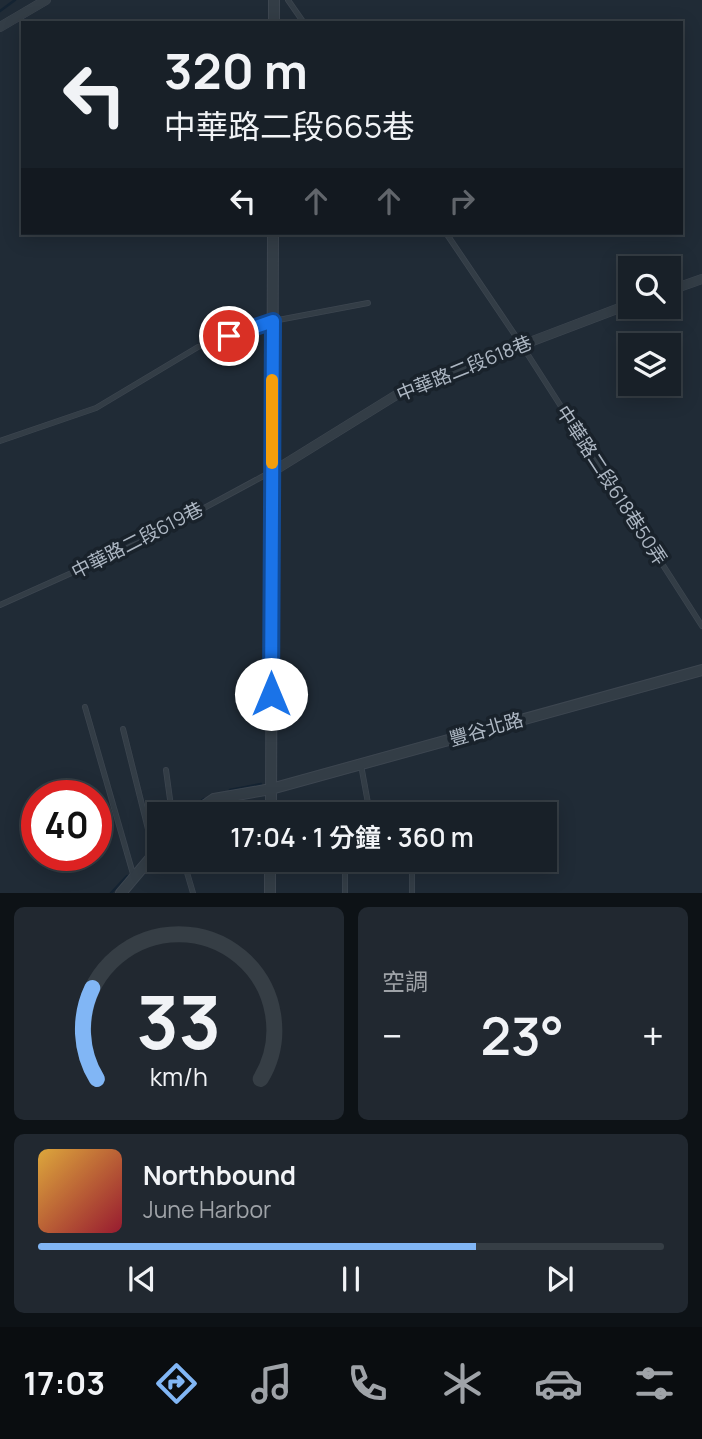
<!DOCTYPE html>
<html lang="zh-TW">
<head>
<meta charset="utf-8">
<style>
	:root { --surface:#182028; --page:#212830; --text:#f1f3f6; --muted:#9fa3a8; --line:#363e45; --accent:#81b6f5 }
	body { margin:0; font-family:Manrope,"Noto Sans TC",sans-serif; background:var(--page); color:var(--text); height:100vh; display:flex; flex-direction:column; font-size:26px; white-space:nowrap }
	* { box-sizing:border-box; margin:0 }
	p { font-size:23px; color:var(--muted) }
	.icon { flex:none; width:38px; height:38px; fill:none; stroke:currentColor; stroke-width:2; stroke-linecap:round; stroke-linejoin:round }
	.map { position:relative; height:893px; overflow:hidden }
	.details { display:flex; flex-direction:column; gap:14px; padding:14px; background:#0d1216; flex:1 }
	.details>* { flex:none }
	.guide { position:absolute; left:21px; top:21px; width:662px; height:214px; border-radius:0px; box-shadow:0 4px 18px #0003,0 0 0 2px var(--line); background:#182028; color:var(--text); overflow:hidden }
	.tools { position:absolute; left:618px; top:256px; display:grid; gap:14px }
	.tools a { display:grid; place-items:center; width:63px; height:63px; border-radius:0px; background:var(--surface); box-shadow:0 4px 18px #0003,0 0 0 2px var(--line); font-size:35px }
	.speed { position:absolute; left:21px; top:780px; display:flex; gap:14px; font-size:35px; font-weight:700; text-align:center }
	.speed>* { display:grid; place-content:center; width:91px; height:91px; border-radius:50%; background:var(--surface); box-shadow:0 4px 18px #0003,0 0 0 2px var(--line); line-height:1 }
	.speed .limit { border:10px solid #d22; background:#fff; color:#111 }
	.pin { position:absolute; display:grid; place-items:center; width:60px; height:60px; color:#fff; margin:-30px; border:4px solid #fff; border-radius:50%; box-shadow:0 2px 7px #0007 }
	.me { position:absolute; width:77px; margin:-38px; rotate:0deg; stroke-linejoin:round; filter:drop-shadow(0 0 5px #0008) }
	.turn { display:flex; align-items:center; gap:24px; height:147px; padding:0 28px; font-size:32px }
	.turn .icon { width:91px; height:91px; stroke-width:2.5 }
	.turn b { display:block; font-size:49px; line-height:60px }
	.lanes { display:flex; align-items:center; height:66px; padding:0 28px; background:#0003; justify-content:center; gap:35px; direction:ltr }
	.lanes .off { opacity:.35 }
	.big { font-size:52px; font-weight:600; line-height:1.1 }
	.details .widget { flex:1; display:flex; flex-direction:column; justify-content:center; gap:10px; min-width:0; padding:0 24px; border-radius:10px; background:var(--page) }
	.details .dial { align-items:center; gap:0 }
	.dial svg { height:182px; overflow:visible; fill:none; stroke:var(--line); stroke-width:7; stroke-linecap:round; text-anchor:middle }
	.dial text { fill:var(--text); stroke:none }
	.song { display:flex; align-items:center; gap:21px }
	.cover { width:84px; height:84px; border-radius:10px; background:linear-gradient(135deg,hsl(40 70% 55%),hsl(350 70% 35%)) }
	.played { height:7px; border-radius:4px; background:linear-gradient(90deg,var(--accent) 70%,var(--line) 70%) }
	.keys { display:flex; justify-content:space-around; direction:ltr }
	.heat { display:flex; justify-content:space-between; align-items:center; font-size:38px; direction:ltr }
	.details .tiles { flex:1; display:grid; gap:14px; grid-template-columns:1fr 1fr }
	.widget:last-child { grid-column:span 2 }
	.trip { position:absolute; left:147px; top:802px; width:410px; height:70px; border-radius:0px; background:var(--surface); box-shadow:0 4px 18px #0003,0 0 0 2px var(--line); font-weight:600; line-height:70px; text-align:center }
	.tab-bar { display:flex; height:112px; justify-content:space-around; align-items:center; background:#0a0d10; color:var(--muted) }
	.tab-bar .icon { width:49px; height:49px }
	.tab-bar .active { color:var(--accent) }
	.tab-bar b { font-size:32px; color:var(--text) }
	.map>svg:first-child { display:block }
	.lines { fill:none; stroke-linecap:round; stroke-linejoin:round }
	.stream { stroke:#142332; stroke-width:2.5 }
	.service-casing { stroke:#3d4650; stroke-width:6 }
	.minor-casing { stroke:#3d4650; stroke-width:10 }
	.tertiary-casing { stroke:#3d4650; stroke-width:12 }
	.service { stroke:#333d46; stroke-width:4.5 }
	.minor { stroke:#333d46; stroke-width:9 }
	.tertiary { stroke:#333d46; stroke-width:10 }
	.route-casing { stroke:#114b97; stroke-width:18 }
	.route { stroke:#1a73e8; stroke-width:12 }
	.slow { stroke:#f59e0b; stroke-width:12 }
	.labels { text-anchor:middle; dominant-baseline:central; stroke-width:7; stroke-linejoin:round; paint-order:stroke }
	.street-label { font-size:19px; fill:#adb7c3; stroke:#19222b }
</style>
</head>
<body>
<div class="map">
<svg width="702" height="893" viewBox="0 0 702 893">
	<rect width="100%" height="100%" fill="#202b36"/>
	<g class="lines">
		<path class="stream" d="M0 11 15 0
			M230 790 261 784
			M183 814 204 799
			M111 893 127 876"/>
		<defs>
			<path id="service" d="M288 0 304 23
				M356 22V23
				M446 233 521 344 702 626
				M0 441 96 408 198 347 273 321 368 303
				M0 605 143 541 269 473
				M85 707 133 874
				M123 729 154 853
				M361 765 370 814
				M166 770 172 814
				M407 810 408 814
				M183 859 193 893
				M213 859V861
				M345 893V859
				M412 893V859"/>
			<path id="minor" d="M0 27 46 0
				M668 291 702 279
				M272 472 406 389 630 304"/>
			<path id="tertiary" d="M274 23V0
				M192 814 214 799 271 789 702 670
				M271 814 273 233
				M121 893 159 848
				M270 893V859"/>
		</defs>
		<use href="#service" class="service-casing"/>
		<use href="#minor" class="minor-casing"/>
		<use href="#tertiary" class="tertiary-casing"/>
		<use href="#service" class="service"/>
		<use href="#minor" class="minor"/>
		<use href="#tertiary" class="tertiary"/>
	</g>
	<g class="lines">
		<defs>
			<path id="route" d="M229 336 273 321 271 694"/>
		</defs>
		<use href="#route" class="route-casing"/>
		<use href="#route" class="route"/>
		<path class="slow" d="M272 463V380"/>
	</g>
	<g class="labels">
		<g class="street-label">
			<text transform="translate(464 368) rotate(-22)">中華路二段618巷</text>
			<text transform="translate(612 485) rotate(57)">中華路二段618巷50弄</text>
			<text transform="translate(137 540) rotate(-27)">中華路二段619巷</text>
			<text transform="translate(486 729) rotate(-16)">豐谷北路</text>
		</g>
	</g>
</svg>
<div class="tools">
<a><svg class="icon" aria-label="search" viewBox="0 0 24 24"><circle cx="10" cy="10" r="6"/><path d="M15 15l6 6"/></svg></a>
<a><svg class="icon" aria-label="layers" viewBox="0 0 24 24"><path d="M12 4l9 5-9 5-9-5zM3 14l9 5 9-5"/></svg></a>
</div>
<div class="speed"><div class="limit">40</div></div>
<div class="pin" style="left:229px;top:336px;background:#d93025"><svg class="icon" aria-label="arrive" viewBox="0 0 24 24"><path d="M6 21V4h12l-3 4 3 4H6"/></svg></div>
<svg class="me" style="left:271px;top:694px" viewBox="-20 -20 40 40"><circle r="19" fill="#fff"/><path d="M0-13L10 11 0 6-10 11z" fill="#1a73e8"/></svg>
<div class="trip">17:04 · 1 分鐘 · 360 m</div>
<div class="guide">
<div class="turn"><svg class="icon" aria-label="left" viewBox="0 0 24 24"><path d="M17 20v-9H6M10 6l-5 5 5 5"/></svg><div><b>320 m</b>中華路二段665巷</div></div>
<div class="lanes"><svg class="icon" aria-label="left" viewBox="0 0 24 24"><path d="M17 20v-9H6M10 6l-5 5 5 5"/></svg><svg class="icon off" aria-label="ahead" viewBox="0 0 24 24"><path d="M12 20V5M6 11l6-6 6 6"/></svg><svg class="icon off" aria-label="ahead" viewBox="0 0 24 24"><path d="M12 20V5M6 11l6-6 6 6"/></svg><svg class="icon off" aria-label="right" viewBox="0 0 24 24"><path d="M7 20v-9h11M14 6l5 5-5 5"/></svg></div>
</div>
</div>
<section class="details">
<div class="tiles">
<div class="widget dial"><svg viewBox="0 0 100 80">
<path d="M14 69A42 42 0 1 1 86 69"/>
<path d="M14 69A42 42 0 0 1 12 29" stroke="#81b6f5"/>
<text x="50" y="56" font-size="32" font-weight="700">33</text>
<text x="50" y="72" font-size="11">km/h</text>
</svg></div>
<div class="widget"><p>空調</p>
<div class="heat"><a>−</a><b class="big">23°</b><a>+</a></div>
</div>
<div class="widget">
<div class="song"><i class="cover"></i><div><b>Northbound</b><p>June Harbor</p></div></div>
<div class="played"></div>
<div class="keys"><svg class="icon" aria-label="previous" viewBox="0 0 24 24"><path d="M18 5L8 12l10 7zM5 5v14"/></svg><svg class="icon" aria-label="pause" viewBox="0 0 24 24"><path d="M8 5v14M16 5v14"/></svg><svg class="icon" aria-label="next" viewBox="0 0 24 24"><path d="M6 5l10 7-10 7zM19 5v14"/></svg></div>
</div>
</div>
</section>
<nav class="tab-bar">
<b>17:03</b>
<svg class="icon active" aria-label="directions" viewBox="0 0 24 24"><path d="M12 3l9 9-9 9-9-9zM9 14v-3h6M13 9l2 2-2 2"/></svg>
<svg class="icon" aria-label="music" viewBox="0 0 24 24"><path d="M9 18V5l10-2v13"/><circle cx="6" cy="18" r="3"/><circle cx="16" cy="16" r="3"/></svg>
<svg class="icon" aria-label="phone" viewBox="0 0 24 24"><path d="M5 4h4l2 5-3 2q2 4 5 5l2-3 5 2v4C11 20 4 13 5 4z"/></svg>
<svg class="icon" aria-label="climate" viewBox="0 0 24 24"><path d="M12 3v18M4 7l16 10M4 17L20 7"/></svg>
<svg class="icon" aria-label="car" viewBox="0 0 24 24"><path d="M5 17H2v-5l4-1 3-4h7l3 4 3 1v5h-3M9 17h6M6 11h13"/><circle cx="7" cy="17" r="2"/><circle cx="17" cy="17" r="2"/></svg>
<svg class="icon" aria-label="filters" viewBox="0 0 24 24"><path d="M4 7h16M4 17h16"/><circle cx="9" cy="7" r="2"/><circle cx="15" cy="17" r="2"/></svg>
</nav>
</body>
</html>
